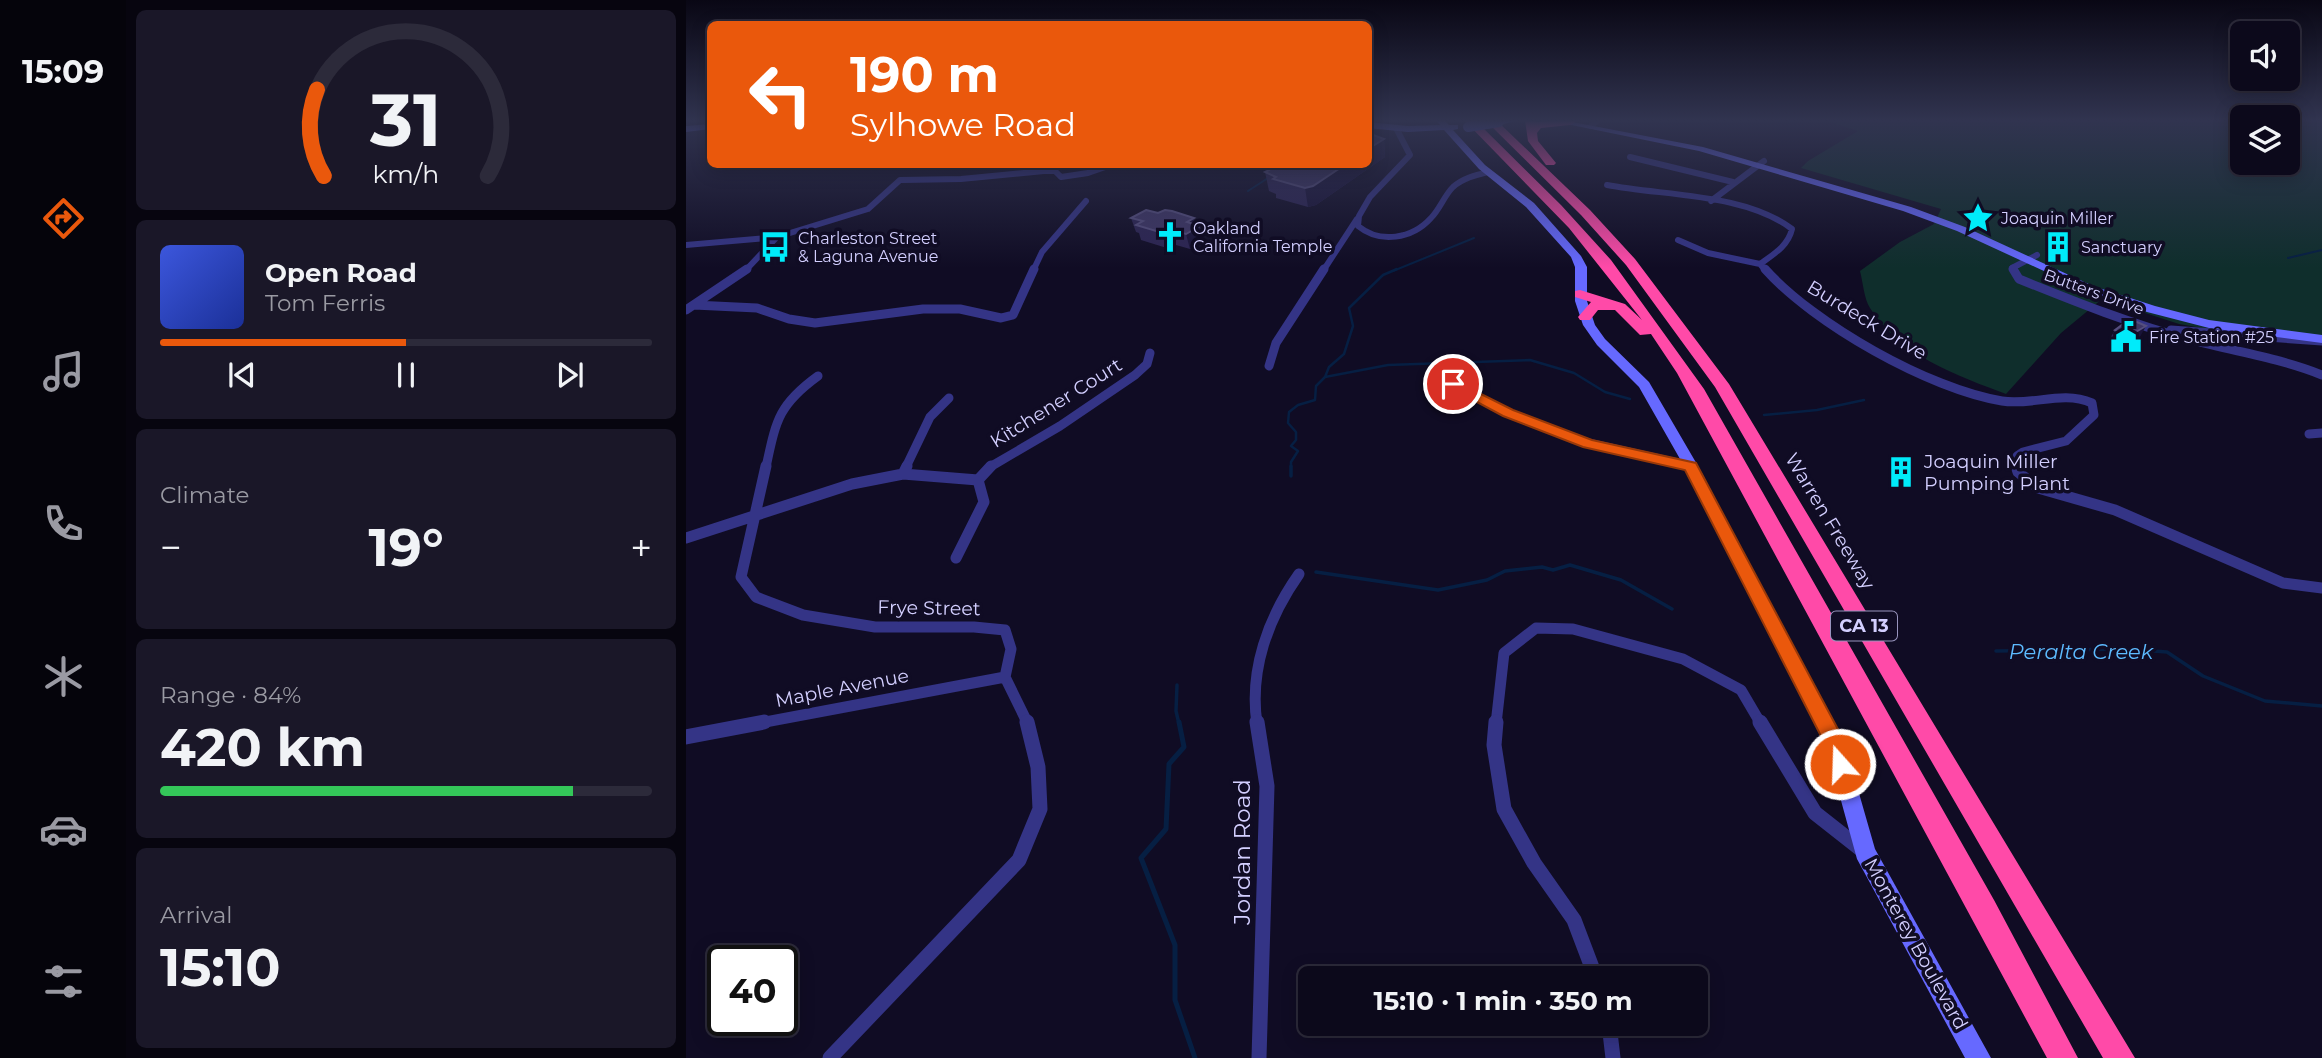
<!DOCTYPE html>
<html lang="en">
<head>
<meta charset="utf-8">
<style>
	:root { --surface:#0c091b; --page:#1a1728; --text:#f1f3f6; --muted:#9a9aa3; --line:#2c2a3a; --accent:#ea580c }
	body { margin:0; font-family:Montserrat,sans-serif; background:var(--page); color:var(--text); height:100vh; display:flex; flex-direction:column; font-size:26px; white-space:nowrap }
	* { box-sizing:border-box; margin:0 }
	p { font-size:23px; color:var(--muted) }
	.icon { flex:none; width:38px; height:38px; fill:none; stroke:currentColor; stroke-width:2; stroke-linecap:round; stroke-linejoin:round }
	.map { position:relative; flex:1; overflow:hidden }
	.drawer { display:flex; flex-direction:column; gap:10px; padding:10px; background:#07050f; width:560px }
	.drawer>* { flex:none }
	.banner { position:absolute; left:21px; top:21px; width:665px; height:147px; border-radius:10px; box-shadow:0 4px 18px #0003,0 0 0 2px var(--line); background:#ea580c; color:#fff; overflow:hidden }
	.fabs { position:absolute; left:1544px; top:21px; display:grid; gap:14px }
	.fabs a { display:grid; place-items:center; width:70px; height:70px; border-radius:10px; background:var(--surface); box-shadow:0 4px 18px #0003,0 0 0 2px var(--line); font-size:35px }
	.speed { position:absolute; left:21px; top:945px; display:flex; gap:14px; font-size:35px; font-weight:700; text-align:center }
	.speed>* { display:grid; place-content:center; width:91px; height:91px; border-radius:50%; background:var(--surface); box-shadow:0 4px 18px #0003,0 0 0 2px var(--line); line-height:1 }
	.speed .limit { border:4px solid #111; border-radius:10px; background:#fff; color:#111 }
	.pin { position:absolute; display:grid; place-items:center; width:60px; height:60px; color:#fff; margin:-30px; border:4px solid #fff; border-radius:50%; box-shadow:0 2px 7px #0007 }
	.me { position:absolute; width:77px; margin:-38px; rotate:340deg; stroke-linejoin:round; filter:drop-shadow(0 0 5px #0008) }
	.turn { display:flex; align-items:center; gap:24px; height:147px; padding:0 28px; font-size:32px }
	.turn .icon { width:91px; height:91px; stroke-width:2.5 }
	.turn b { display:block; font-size:49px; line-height:60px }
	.big { font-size:52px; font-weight:700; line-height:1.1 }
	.drawer .widget { flex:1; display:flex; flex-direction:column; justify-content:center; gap:10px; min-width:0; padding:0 24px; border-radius:10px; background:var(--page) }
	.drawer .dial { align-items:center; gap:0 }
	.dial svg { height:182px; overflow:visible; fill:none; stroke:var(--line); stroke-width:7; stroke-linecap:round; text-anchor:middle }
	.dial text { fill:var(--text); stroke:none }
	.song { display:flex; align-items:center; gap:21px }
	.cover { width:84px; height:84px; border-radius:10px; background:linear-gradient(135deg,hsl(230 70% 55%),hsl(230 70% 35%)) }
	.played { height:7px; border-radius:4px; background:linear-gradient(90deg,var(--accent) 50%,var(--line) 50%) }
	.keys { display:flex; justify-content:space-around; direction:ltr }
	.heat { display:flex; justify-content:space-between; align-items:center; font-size:38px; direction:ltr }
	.charge { height:10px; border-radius:5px; background:linear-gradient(90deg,#34c759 84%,var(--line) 0) }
	.trip { position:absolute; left:612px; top:966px; width:410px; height:70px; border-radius:10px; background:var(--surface); box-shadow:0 4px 18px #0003,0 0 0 2px var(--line); font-weight:700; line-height:70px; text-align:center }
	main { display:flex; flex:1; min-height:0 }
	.tabs { display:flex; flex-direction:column; width:126px; justify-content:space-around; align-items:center; background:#05040b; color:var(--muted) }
	.tabs .icon { width:49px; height:49px }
	.tabs .active { color:var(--accent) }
	.tabs b { font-size:32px; color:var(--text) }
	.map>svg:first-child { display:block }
	.green { fill:#0f2e2c }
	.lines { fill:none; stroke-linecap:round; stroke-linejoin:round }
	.stream-far3 { stroke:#061f43; stroke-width:2 }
	.stream-far2 { stroke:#061f43; stroke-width:2.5 }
	.stream-far1 { stroke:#061f43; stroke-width:3.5 }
	.stream { stroke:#061f43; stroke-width:5 }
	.street-far3 { stroke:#343486; stroke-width:6 }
	.street-far2 { stroke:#343486; stroke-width:9 }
	.street-far1 { stroke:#343486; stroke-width:11 }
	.street { stroke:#343486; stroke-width:15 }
	.secondary { fill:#6669ff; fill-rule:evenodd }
	.highway { fill:#ff4aa8; fill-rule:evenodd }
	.secondary-bridge { stroke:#6669ff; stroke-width:10 }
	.wall { fill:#2c2453 }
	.shaded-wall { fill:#191338 }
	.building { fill:#3e3665; stroke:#554e7e; stroke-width:2 }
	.route { fill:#ea580c; stroke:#983908; stroke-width:2 }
	.labels { text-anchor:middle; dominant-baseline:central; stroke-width:7; stroke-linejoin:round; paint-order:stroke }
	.far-poi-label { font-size:16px; fill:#d3cfff; stroke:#100c24; text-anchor:start }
	.far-street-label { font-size:16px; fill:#d3cfff; stroke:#100c24 }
	.shield { fill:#100c24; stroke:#9894bd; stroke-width:2 }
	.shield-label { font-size:18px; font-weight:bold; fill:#d3cfff }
	.street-label { font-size:19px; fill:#d3cfff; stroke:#100c24 }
	.poi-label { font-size:19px; fill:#d3cfff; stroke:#100c24; text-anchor:start }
	.water-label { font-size:21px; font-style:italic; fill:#5dbbff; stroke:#100c24 }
	.near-street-label { font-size:23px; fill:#d3cfff; stroke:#100c24 }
</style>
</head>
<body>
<main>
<nav class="tabs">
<b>15:09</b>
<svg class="icon active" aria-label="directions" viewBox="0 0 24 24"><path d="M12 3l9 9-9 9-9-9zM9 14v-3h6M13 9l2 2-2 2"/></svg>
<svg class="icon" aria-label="music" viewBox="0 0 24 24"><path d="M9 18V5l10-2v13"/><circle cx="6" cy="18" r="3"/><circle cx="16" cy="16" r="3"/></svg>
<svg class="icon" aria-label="phone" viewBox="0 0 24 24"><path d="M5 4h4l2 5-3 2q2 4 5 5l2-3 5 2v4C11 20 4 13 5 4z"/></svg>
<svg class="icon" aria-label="climate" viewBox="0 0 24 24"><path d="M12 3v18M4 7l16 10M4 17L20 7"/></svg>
<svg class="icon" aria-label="car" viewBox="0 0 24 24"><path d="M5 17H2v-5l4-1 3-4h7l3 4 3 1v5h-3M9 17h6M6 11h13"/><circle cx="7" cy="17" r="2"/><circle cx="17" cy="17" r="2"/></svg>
<svg class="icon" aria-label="filters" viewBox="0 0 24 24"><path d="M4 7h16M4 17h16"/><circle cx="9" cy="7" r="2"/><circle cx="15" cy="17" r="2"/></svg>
</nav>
<section class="drawer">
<div class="widget dial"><svg viewBox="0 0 100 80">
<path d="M14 69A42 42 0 1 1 86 69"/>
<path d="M14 69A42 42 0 0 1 11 31" stroke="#ea580c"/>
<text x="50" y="56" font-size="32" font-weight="700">31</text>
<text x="50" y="72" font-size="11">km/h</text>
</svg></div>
<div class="widget">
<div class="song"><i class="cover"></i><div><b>Open Road</b><p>Tom Ferris</p></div></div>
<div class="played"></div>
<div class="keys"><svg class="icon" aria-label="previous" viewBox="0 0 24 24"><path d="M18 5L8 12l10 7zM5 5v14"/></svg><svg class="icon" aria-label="pause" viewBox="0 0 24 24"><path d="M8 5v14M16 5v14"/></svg><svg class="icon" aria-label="next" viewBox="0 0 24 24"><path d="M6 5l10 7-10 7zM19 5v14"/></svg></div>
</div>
<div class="widget"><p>Climate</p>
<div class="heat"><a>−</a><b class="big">19°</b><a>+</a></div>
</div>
<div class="widget"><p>Range · 84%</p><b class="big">420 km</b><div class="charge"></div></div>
<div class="widget"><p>Arrival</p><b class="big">15:10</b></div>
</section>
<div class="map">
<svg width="1636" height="1058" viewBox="0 0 1636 1058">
	<rect width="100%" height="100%" fill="#100c24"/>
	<path class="green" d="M1139 120H1556V163H1601V120H1636V341L1556 335 1493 324 1416 299 1375 333 1320 394C1272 376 1213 355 1184 308 1178 299 1177 282 1174 271L1214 242 1248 224 1255 209 1115 168 1122 161 1172 131Z"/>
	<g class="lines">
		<path class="stream-far3" d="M562 191 582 178
			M1602 258 1636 250
			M707 271 788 238"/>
		<path class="stream-far2" d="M639 377 702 365 844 360 888 373 919 392 944 399
			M1078 415 1131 410 1178 400
			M605 467V462L612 451 605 446 610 440V432L602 423 603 412 612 405 629 400 630 386 639 377 643 367 658 354 667 326 663 308 697 275 711 269"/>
		<path class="stream-far1" d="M605 466V476
			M630 572 752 590 801 580 819 571 856 567 867 570 884 565 935 580 986 609
			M1310 651 1440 649 1481 652 1517 676 1579 701 1636 706
			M491 685 490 711 493 724"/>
		<path class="stream" d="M493 722 498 747 483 764 480 829 455 858 489 945V1000L509 1058"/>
		<path class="street-far3" d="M905 126 912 120
			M710 128 724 155 684 197 673 216 672 226C694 244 726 239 745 218 754 209 758 196 767 187 777 178 790 175 802 172
			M944 157 1047 182
			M921 185C978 196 1059 193 1106 229 1102 246 1088 254 1074 264
			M1025 201 1078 161
			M992 240 1022 253 1074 264
			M0 245 91 237
			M1074 264 1080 271
			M59 271 91 237 182 209 214 180 275 179 358 171H369L375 177 402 173 428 164
			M347 271 356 252 400 201
			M637 271 671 219
			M1328 271 1326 268 1351 255"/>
		<path class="street-far2" d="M1079 269C1128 324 1243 389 1316 401 1347 406 1376 390 1406 403L1408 415 1380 441 1337 452 1331 456 1330 467
			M1327 269 1333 279C1390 302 1447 325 1506 340 1550 352 1594 358 1636 375
			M8 305 71 308 103 319 129 323 237 309H274L315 318 327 315 348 269
			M0 310 61 269
			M1485 330 1636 341
			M583 366 590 343 638 269
			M767 384 822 413 902 443 1005 466
			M1623 434 1636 433
			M80 467C90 421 92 405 132 376
			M220 467 244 417 263 398
			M304 467 374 426 449 375 461 364 464 353"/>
		<path class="street-far1" d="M80 466 55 577 70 597 117 615 189 627H288L319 630 325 649 319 677 342 724
			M1330 466 1332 472 1352 488 1429 510 1597 583 1636 588
			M217 474 221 466
			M0 538 166 484 217 474 292 480
			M270 558 298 502 292 480 305 466
			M69 724 319 677
			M571 724C563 670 582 618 613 574
			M810 724 818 653 850 628 887 629 997 659 1055 690 1075 724"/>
		<path class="street" d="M571 722 581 786 573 1058
			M810 722 808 745 818 809 848 863 888 920 910 978
			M1074 722 1129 813 1176 850
			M0 737 78 722
			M923 1024 927 1058
			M144 1058 333 860 354 809 352 767 341 722"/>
		<path class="secondary" d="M750 120H758L763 125H772V129L767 130 799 165 848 203 895 256 901 267V301L909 325 919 339 963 382 1012 466 1158 741 1189 849 1305 1058H1279L1171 859 1139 742 998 466 953 387 911 345 897 325 889 301V267L885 257 840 207 793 169 758 130 722 132 682 128V122L722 126 754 125Z
			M812 120H834L813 125 809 122Z
			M861 120H876L1017 147 1225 207 1279 227 1407 286 1469 306 1523 320 1636 335V343L1523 328 1461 312 1399 290 1271 231 1217 211 1013 151Z
			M24 124V129L0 132V126Z"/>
		<path class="highway" d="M778 120H789L875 205 925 260 1018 389 1308 900 1392 1058H1361L991 373 965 334 954 335 929 310H912L904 320H894L892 317 905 302 889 297V291L894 290 939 304 956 320 883 228Z
			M799 120H810L904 210 949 259 1043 384 1449 1058H1417L1029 387 940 265 895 215Z
			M839 120H849L850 122 887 120 889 122 884 125 855 128 851 133 852 141 870 163 868 165H860L842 141Z"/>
		<path class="secondary-bridge" d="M782 127 813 122"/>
	</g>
	<path class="wall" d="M698 139 699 157 630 205 622 207 590 198V194L583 191 579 172Z
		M472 213 508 218 509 224 518 240 504 249 490 245 484 249 455 240 453 233 450 232 445 218Z
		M1429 330 1454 337 1437 347 1423 340Z"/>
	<path class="shaded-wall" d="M698 139 699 157 630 205 622 207 619 188 660 164H682V149Z
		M508 218 510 228 514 226 518 240 504 249 500 234 501 222Z
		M486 230 490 245 484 249 480 234Z
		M1460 326 1454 337 1437 347 1443 336Z"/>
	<path class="building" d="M682 133 698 139 682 149Z
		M600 164H660L627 186 619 188 587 179 590 177 579 172 591 166 596 167Z
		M460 210 472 213 479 210 486 211 508 218 501 222 514 226 500 234 486 230 480 234 450 225 457 221 445 218Z
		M1444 319 1460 326 1443 336 1429 330Z"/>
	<linearGradient id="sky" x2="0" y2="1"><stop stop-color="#090714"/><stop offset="0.45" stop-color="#313450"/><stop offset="1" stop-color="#313450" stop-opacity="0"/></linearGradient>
	<rect width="1636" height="268" fill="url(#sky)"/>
	<path class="route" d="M767 380 827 410 906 440 1010 463 1155 735 1164 764 1161 770 1154 772 1147 770 1138 742 999 470 897 447 817 416 763 387 761 384Z"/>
	<defs>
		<symbol id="sight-bare" viewBox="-9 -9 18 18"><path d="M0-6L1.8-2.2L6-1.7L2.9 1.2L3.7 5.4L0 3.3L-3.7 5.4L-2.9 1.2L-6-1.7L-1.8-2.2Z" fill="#00ebfa" stroke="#100c24" stroke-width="2.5" paint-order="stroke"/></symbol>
		<symbol id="church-bare" viewBox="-9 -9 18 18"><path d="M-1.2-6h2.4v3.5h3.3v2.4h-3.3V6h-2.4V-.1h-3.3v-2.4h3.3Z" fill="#00ebfa" stroke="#100c24" stroke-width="2.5" paint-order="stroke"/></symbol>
		<symbol id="bus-bare" viewBox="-9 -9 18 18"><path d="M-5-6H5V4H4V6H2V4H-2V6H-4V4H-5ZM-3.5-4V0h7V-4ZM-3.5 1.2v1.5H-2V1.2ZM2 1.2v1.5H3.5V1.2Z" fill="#00ebfa" stroke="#100c24" stroke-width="2.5" paint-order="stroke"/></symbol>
		<symbol id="building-bare" viewBox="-9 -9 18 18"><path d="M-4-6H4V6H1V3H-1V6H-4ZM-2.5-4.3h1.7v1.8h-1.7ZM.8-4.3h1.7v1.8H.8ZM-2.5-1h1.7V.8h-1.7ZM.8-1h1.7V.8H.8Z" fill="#00ebfa" stroke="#100c24" stroke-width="2.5" paint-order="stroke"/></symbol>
		<symbol id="civic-bare" viewBox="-9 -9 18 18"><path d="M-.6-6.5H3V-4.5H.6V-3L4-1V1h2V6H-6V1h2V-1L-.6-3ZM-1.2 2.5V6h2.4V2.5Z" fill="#00ebfa" stroke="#100c24" stroke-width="2.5" paint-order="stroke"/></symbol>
	</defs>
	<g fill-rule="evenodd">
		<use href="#sight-bare" x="1270" y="196" width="44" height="44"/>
		<use href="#church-bare" x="462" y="215" width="44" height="44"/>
		<use href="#bus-bare" x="67" y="225" width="44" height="44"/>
		<use href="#building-bare" x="1350" y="225" width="44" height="44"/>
		<use href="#civic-bare" x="1418" y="315" width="44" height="44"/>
		<use href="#building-bare" x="1193" y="450" width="44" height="44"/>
	</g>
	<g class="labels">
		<g class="far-poi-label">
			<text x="1315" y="218">Joaquin Miller</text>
			<text x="507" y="228">Oakland<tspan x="507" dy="18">California Temple</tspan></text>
			<text x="112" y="238">Charleston Street<tspan x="112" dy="18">&amp; Laguna Avenue</tspan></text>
			<text x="1395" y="247">Sanctuary</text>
			<text x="1463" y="337">Fire Station #25</text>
		</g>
		<g class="far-street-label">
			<text transform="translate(1408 292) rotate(20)">Butters Drive</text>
		</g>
		<rect class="shield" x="1145" y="611.5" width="66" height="29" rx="5"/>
		<g class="shield-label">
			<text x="1178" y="626">CA 13</text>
		</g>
		<g class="street-label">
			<text transform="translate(1181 320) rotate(31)">Burdeck Drive</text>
			<text transform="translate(370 403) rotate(-32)">Kitchener Court</text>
			<text transform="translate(1144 521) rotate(59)">Warren Freeway</text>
			<text transform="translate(243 608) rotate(1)">Frye Street</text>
			<text transform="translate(156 688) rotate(-11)">Maple Avenue</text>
			<text transform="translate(1230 944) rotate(61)">Monterey Boulevard</text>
		</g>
		<g class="poi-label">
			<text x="1238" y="461">Joaquin Miller<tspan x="1238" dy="22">Pumping Plant</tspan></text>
		</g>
		<g class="water-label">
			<text x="1395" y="651">Peralta Creek</text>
		</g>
		<g class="near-street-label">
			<text transform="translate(556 852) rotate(-90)">Jordan Road</text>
		</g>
	</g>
</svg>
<div class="fabs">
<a><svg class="icon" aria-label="sound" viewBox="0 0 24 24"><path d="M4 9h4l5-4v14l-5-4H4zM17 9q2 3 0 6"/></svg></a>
<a><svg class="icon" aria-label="layers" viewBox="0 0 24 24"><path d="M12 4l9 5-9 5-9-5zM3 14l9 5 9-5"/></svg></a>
</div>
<div class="speed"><div class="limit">40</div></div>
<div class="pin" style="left:767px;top:384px;background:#d93025"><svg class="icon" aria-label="arrive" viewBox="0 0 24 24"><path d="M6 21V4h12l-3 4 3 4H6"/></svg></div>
<svg class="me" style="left:1154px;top:764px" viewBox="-20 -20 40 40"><circle r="17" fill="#ea580c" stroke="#fff" stroke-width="3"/><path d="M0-11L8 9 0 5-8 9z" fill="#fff"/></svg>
<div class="trip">15:10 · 1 min · 350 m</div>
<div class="banner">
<div class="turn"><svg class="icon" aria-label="left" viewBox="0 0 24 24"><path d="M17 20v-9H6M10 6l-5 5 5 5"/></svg><div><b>190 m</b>Sylhowe Road</div></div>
</div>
</div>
</main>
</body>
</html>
